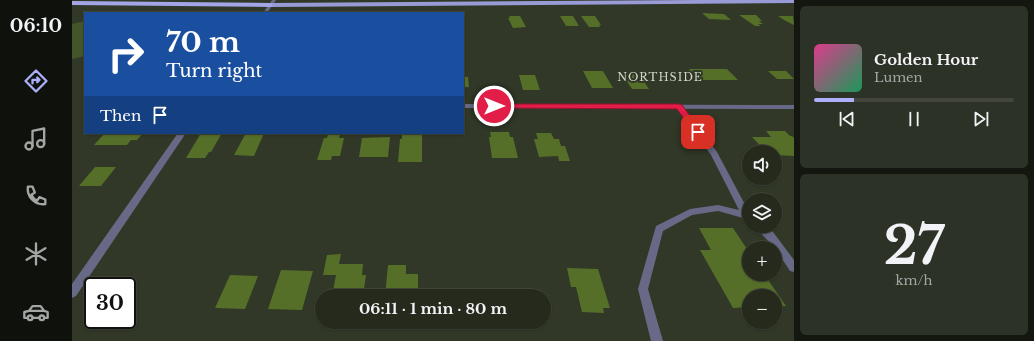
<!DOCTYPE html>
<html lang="en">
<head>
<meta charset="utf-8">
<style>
	:root { --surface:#252a1d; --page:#2d3226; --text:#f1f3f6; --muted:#a3a7a4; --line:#42463b; --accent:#adaffb }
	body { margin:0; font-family:"Libre Baskerville",serif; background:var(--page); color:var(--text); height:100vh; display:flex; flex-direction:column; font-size:15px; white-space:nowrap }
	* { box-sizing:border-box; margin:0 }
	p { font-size:13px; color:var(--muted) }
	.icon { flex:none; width:22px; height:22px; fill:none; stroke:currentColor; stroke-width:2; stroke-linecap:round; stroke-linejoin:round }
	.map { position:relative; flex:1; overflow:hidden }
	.side { display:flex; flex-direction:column; gap:6px; padding:6px; background:#141710; width:240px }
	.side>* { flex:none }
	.top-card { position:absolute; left:12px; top:12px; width:380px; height:122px; border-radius:0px; box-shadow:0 1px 3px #0004,0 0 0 1px var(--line); background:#1a4fa0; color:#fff; overflow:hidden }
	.fabs { position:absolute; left:670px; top:145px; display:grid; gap:8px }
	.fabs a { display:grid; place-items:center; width:40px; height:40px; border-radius:50%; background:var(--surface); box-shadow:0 1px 3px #0004,0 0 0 1px var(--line); font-size:20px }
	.speed { position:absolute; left:12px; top:277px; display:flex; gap:8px; font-size:20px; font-weight:700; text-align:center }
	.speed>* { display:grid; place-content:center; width:52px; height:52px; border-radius:50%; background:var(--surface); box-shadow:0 1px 3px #0004,0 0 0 1px var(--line); line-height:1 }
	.speed .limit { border:2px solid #111; border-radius:6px; background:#fff; color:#111 }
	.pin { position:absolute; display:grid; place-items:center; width:34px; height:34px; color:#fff; margin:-17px; border-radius:8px; box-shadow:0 2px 6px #0006 }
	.me { position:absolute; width:44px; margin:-22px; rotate:90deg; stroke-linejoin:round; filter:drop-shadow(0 0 3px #0008) }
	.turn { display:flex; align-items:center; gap:14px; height:84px; padding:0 16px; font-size:18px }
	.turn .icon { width:52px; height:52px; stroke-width:2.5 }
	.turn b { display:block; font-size:28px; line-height:34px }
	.then { display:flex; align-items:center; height:38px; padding:0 16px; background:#0003; gap:8px; font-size:15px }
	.side .card { flex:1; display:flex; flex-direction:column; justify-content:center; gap:6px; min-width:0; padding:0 14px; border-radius:6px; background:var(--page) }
	.side .dial { align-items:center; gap:0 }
	.dial b { font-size:52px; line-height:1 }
	.song { display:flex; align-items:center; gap:12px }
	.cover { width:48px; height:48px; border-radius:6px; background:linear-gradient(135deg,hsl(330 70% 55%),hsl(150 70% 35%)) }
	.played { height:4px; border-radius:2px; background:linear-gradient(90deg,var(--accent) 20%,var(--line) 20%) }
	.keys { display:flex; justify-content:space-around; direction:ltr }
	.trip { position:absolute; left:243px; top:289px; width:236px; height:40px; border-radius:20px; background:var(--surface); box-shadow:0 1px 3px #0004,0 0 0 1px var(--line); font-weight:700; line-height:40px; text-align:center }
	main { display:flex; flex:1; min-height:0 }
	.dock { display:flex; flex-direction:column; width:72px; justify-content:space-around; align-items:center; background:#0f110c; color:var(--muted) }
	.dock .icon { width:28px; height:28px }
	.dock .selected { color:var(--accent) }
	.dock b { font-size:18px; color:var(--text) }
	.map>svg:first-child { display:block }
	.green { fill:#44552a }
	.building { fill:#556f29 }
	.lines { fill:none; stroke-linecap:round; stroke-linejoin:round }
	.service { fill:#686986; fill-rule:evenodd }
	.minor { fill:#686986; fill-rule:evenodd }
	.primary { fill:#999bd6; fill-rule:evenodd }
	.trunk { fill:#a3a5e6; fill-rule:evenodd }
	.route { fill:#e11d48; stroke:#92132f }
	.labels { text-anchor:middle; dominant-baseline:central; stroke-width:4; stroke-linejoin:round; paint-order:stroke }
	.far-neighbourhood-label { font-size:11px; letter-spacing:1px; fill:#d0d5ca; stroke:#313827 }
</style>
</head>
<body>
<main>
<nav class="dock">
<b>06:10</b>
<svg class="icon selected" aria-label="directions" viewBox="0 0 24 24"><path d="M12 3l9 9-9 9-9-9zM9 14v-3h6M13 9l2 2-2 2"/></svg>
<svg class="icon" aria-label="music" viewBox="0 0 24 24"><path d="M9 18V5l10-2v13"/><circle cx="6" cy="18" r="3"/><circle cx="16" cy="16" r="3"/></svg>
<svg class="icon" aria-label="phone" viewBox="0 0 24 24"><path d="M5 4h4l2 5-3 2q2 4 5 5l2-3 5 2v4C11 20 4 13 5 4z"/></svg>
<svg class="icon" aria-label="climate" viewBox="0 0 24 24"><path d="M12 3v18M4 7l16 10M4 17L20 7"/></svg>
<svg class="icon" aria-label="car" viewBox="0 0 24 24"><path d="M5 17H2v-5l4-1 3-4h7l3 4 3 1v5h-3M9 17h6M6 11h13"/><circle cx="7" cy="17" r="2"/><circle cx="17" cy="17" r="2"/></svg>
</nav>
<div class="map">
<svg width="722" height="341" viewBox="0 0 722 341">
	<rect width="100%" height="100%" fill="#313827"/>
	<path class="green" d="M13 21V56L0 59V24Z"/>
	<path class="building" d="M630 13 652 14 659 20 637 19Z
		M667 15H684L690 21H687L691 24H686L689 26H683Z
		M437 16H448L454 27 441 28 436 18H438Z
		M488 16H501L507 26H494Z
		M509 16H523L529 25H527L528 27H517Z
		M706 16H721L722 25 712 20Z
		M617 69H655L666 80H626L625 78H619L613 70H618Z
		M511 71H531L541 88H520Z
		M696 71H714L722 79H705Z
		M549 73H566L577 89H560Z
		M447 75H463L468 90H451Z
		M391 77H396L397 87H393V90H391Z
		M694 131H713L718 136H720L722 138V156L703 155V152H694L680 137H699Z
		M418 132H437L438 137H441L446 158H420L417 137H419Z
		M33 133H71L65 140H59L55 145H22Z
		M129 133H150L139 152H137L133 158H114Z
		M174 133H192L182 156 162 155Z
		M464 133H479L482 139H487L489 146H493L498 161H487L486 156 467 157 462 139H466Z
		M256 134H268L267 138H272L268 156H260L259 160H245L252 138H255Z
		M330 134H350V162H326L328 139H330Z
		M318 137 316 157H287L290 138Z
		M23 167H44L29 186H7Z
		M627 228H661L677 252V274H692L714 306 703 307V296H677V307L661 308 628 250H639Z
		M269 254 267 264H291L290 275H294L291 296H260L264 275H251L255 255Z
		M316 265H334V274H346V296H313Z
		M495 268 526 269 538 308H531L532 313 510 312 504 287H499Z
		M209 270 241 271 230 310 196 309Z
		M158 275 186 276 173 309 143 308Z"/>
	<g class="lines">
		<path class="service" d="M607 104 609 105 645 152 677 212V222L671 218 646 211 620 215 591 231 576 289 591 341H579L566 289 584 226 618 209 646 205 667 210 639 155 604 106Z
			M682 226H693L701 232 722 260V272L718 271 703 248Z"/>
		<path class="minor" d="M200 0H204L195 13H191Z
			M391 104 722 105V109L391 108Z
			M106 133H114L4 296 0 298V284Z"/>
		<path class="primary" d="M623 0H722V3L198 7 195 5 198 3Z"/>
		<path class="trunk" d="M0 1 198 3 201 5 198 7 0 5Z"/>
	</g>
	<path class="route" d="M422 104H607L610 105 630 132 629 134H623L605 109 419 108V105Z"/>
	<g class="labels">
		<g class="far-neighbourhood-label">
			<text x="588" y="77">NORTHSIDE</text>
		</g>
	</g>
</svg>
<div class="fabs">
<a><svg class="icon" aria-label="sound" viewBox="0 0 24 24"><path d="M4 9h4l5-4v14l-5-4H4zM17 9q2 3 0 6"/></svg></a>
<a><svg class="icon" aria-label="layers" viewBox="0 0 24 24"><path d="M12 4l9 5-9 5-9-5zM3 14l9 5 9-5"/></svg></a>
<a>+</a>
<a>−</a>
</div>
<div class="speed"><div class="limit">30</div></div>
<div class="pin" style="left:626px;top:132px;background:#d93025"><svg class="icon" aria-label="arrive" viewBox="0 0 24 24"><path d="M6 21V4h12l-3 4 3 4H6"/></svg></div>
<svg class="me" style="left:422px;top:106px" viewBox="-20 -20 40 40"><circle r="17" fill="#e11d48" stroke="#fff" stroke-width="3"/><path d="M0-11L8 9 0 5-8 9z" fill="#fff"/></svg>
<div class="trip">06:11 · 1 min · 80 m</div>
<div class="top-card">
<div class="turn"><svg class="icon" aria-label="right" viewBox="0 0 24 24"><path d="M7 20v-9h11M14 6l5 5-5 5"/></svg><div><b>70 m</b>Turn right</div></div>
<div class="then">Then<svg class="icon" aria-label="arrive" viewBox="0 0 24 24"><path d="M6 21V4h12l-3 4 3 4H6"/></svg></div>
</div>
</div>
<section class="side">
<div class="card">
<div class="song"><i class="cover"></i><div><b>Golden Hour</b><p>Lumen</p></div></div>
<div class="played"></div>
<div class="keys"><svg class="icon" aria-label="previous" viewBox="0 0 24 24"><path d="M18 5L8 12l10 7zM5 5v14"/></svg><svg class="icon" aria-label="pause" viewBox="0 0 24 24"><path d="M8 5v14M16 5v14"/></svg><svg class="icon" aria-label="next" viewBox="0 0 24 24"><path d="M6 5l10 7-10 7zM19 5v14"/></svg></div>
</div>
<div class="card dial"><b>27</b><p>km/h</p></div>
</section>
</main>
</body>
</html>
